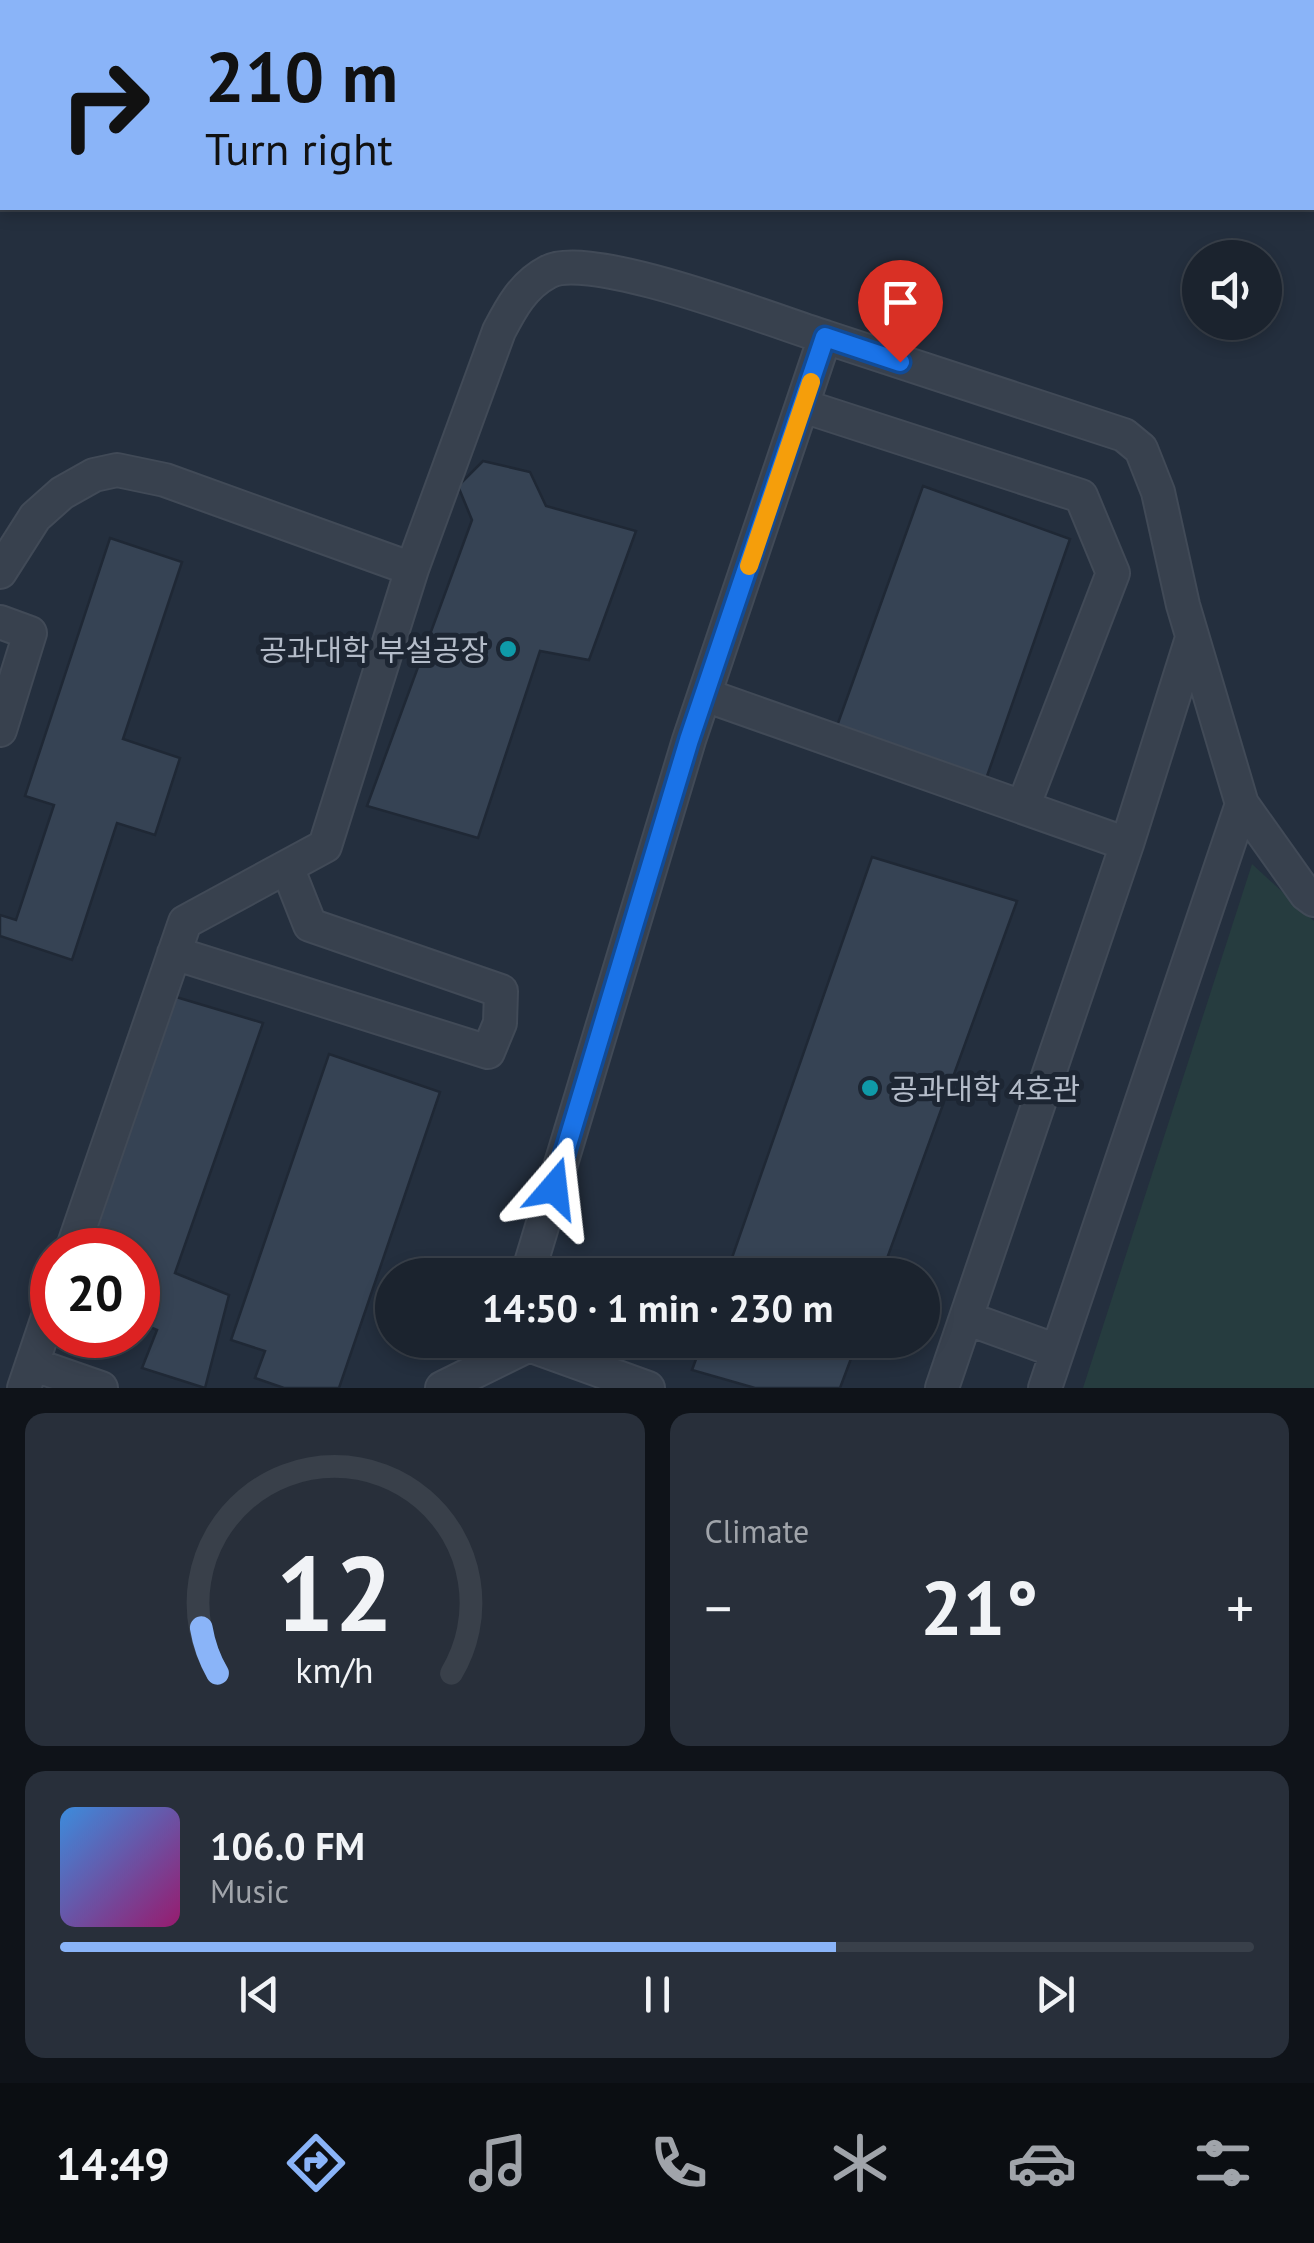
<!DOCTYPE html>
<html lang="en">
<head>
<meta charset="utf-8">
<style>
	:root { --surface:#1b232e; --page:#282f3a; --text:#f1f3f6; --muted:#a0a4aa; --line:#39404a; --accent:#8ab4f8 }
	body { margin:0; font-family:"PT Sans","Noto Sans KR",sans-serif; background:var(--page); color:var(--text); height:100vh; display:flex; flex-direction:column; font-size:38px; white-space:nowrap }
	* { box-sizing:border-box; margin:0 }
	p { font-size:32px; color:var(--muted) }
	.icon { flex:none; width:55px; height:55px; fill:none; stroke:currentColor; stroke-width:2; stroke-linecap:round; stroke-linejoin:round }
	.map { position:relative; height:1388px; overflow:hidden }
	.panel { display:flex; flex-direction:column; gap:25px; padding:25px; background:#0f1319; flex:1 }
	.panel>* { flex:none }
	.hud { position:absolute; left:0px; top:0px; width:1315px; height:210px; box-shadow:0 5px 15px #0003,0 0 0 2px var(--line); background:#8ab4f8; color:#111; overflow:hidden }
	.buttons { position:absolute; left:1182px; top:240px; display:grid; gap:20px }
	.buttons a { display:grid; place-items:center; width:100px; height:100px; border-radius:50%; background:var(--surface); box-shadow:0 5px 15px #0003,0 0 0 2px var(--line); font-size:50px }
	.speed { position:absolute; left:30px; top:1228px; display:flex; gap:20px; font-size:50px; font-weight:700; text-align:center }
	.speed>* { display:grid; place-content:center; width:130px; height:130px; border-radius:50%; background:var(--surface); box-shadow:0 5px 15px #0003,0 0 0 2px var(--line); line-height:1 }
	.speed .limit { border:15px solid #d22; background:#fff; color:#111 }
	.pin { position:absolute; display:grid; place-items:center; width:85px; height:85px; color:#fff; margin:-102px -42px; border-radius:50% 50% 50% 0; rotate:-45deg; box-shadow:0 0 10px #0007 }
	.pin .icon { rotate:45deg }
	.me { position:absolute; width:110px; margin:-55px; rotate:17deg; stroke-linejoin:round; filter:drop-shadow(0 0 8px #0008) }
	.turn { display:flex; align-items:center; gap:35px; height:210px; padding:0 40px; font-size:45px }
	.turn .icon { width:130px; height:130px; stroke-width:2.5 }
	.turn b { display:block; font-size:70px; line-height:85px }
	.big { font-size:75px; font-weight:700; line-height:1.1 }
	.panel .widget { flex:1; display:flex; flex-direction:column; justify-content:center; gap:15px; min-width:0; padding:0 35px; border-radius:20px; background:var(--page) }
	.panel .dial { align-items:center; gap:0 }
	.dial svg { height:260px; overflow:visible; fill:none; stroke:var(--line); stroke-width:7; stroke-linecap:round; text-anchor:middle }
	.dial text { fill:var(--text); stroke:none }
	.song { display:flex; align-items:center; gap:30px }
	.cover { width:120px; height:120px; border-radius:15px; background:linear-gradient(135deg,hsl(210 70% 55%),hsl(320 70% 35%)) }
	.played { height:10px; border-radius:5px; background:linear-gradient(90deg,var(--accent) 65%,var(--line) 65%) }
	.keys { display:flex; justify-content:space-around; direction:ltr }
	.heat { display:flex; justify-content:space-between; align-items:center; font-size:55px; direction:ltr }
	.panel .tiles { flex:1; display:grid; gap:25px; grid-template-columns:1fr 1fr }
	.widget:last-child { grid-column:span 2 }
	.trip { position:absolute; left:375px; top:1258px; width:565px; height:100px; border-radius:50px; background:var(--surface); box-shadow:0 5px 15px #0003,0 0 0 2px var(--line); font-weight:700; line-height:100px; text-align:center }
	.menu { display:flex; height:160px; justify-content:space-around; align-items:center; background:#0b0e12; color:var(--muted) }
	.menu .icon { width:70px; height:70px }
	.menu .on { color:var(--accent) }
	.menu b { font-size:45px; color:var(--text) }
	.map>svg:first-child { display:block }
	.green { fill:#263c3f }
	.lines { fill:none; stroke-linecap:round; stroke-linejoin:round }
	.stream { stroke:#17263c; stroke-width:9 }
	.building { fill:#364354; stroke:#1f2835; stroke-width:2.5 }
	.minor-casing { stroke:#414a57; stroke-width:36 }
	.minor { stroke:#38414e; stroke-width:32 }
	.route-casing { stroke:#114b97; stroke-width:25 }
	.route { stroke:#1a73e8; stroke-width:18 }
	.slow { stroke:#f59e0b; stroke-width:18 }
	.culture-dot { fill:#0f9aa8; stroke:#1d2633; stroke-width:4 }
	.labels { text-anchor:middle; dominant-baseline:central; stroke-width:10; stroke-linejoin:round; paint-order:stroke }
	.poi-label { font-size:30px; fill:#b4bcc9; stroke:#1d2633; text-anchor:end }
</style>
</head>
<body>
<div class="map">
<svg width="1314" height="1388" viewBox="0 0 1314 1388">
	<rect width="100%" height="100%" fill="#242f3e"/>
	<path class="green" d="M1252 864 1314 921V1388H1083Z"/>
	<g class="lines">
		<path class="stream" d="M1137 0 1140 2
			M483 2 486 0
			M0 26 2 27
			M1312 83 1314 84"/>
	</g>
	<path class="building" d="M483 461 530 472 546 506 636 531 589 660 540 651 478 838 367 806 472 520 458 486Z
		M923 486 1070 539 986 779 837 726Z
		M110 538 182 562 123 739 180 758 155 835 117 823 72 960 0 936V915L16 920 54 805 25 796Z
		M872 857 1017 901 881 1275H726Z
		M176 997 263 1023 175 1273 229 1295 205 1388 142 1368 157 1330 138 1322V1250H87Z
		M329 1054 440 1092 339 1388H284L255 1378 265 1351 231 1340Z
		M703 1340H858L840 1388H755L692 1370Z"/>
	<g class="lines">
		<defs>
			<path id="minor" d="M803 406 1081 496 1113 573 1023 807
				M0 572 35 517 62 493 94 475 117 470 165 480 412 569
				M0 622 30 633 0 730
				M705 695 1127 844 942 1388
				M1242 804 1306 894 1314 900
				M1127 844 1192 638
				M174 953 488 1052 500 1023 501 991 310 925 287 867
				M72 1250 185 922 325 846 412 569 499 331C511 308 523 285 548 272 589 249 774 321 825 337
				M531 1275V1263L689 740 825 337 1124 435 1141 449 1158 492 1183 605 1242 804 1045 1388
				M966 1318 1057 1351
				M32 1364 101 1388
				M24 1388 52 1305
				M442 1388 529 1345 648 1388"/>
		</defs>
		<use href="#minor" class="minor-casing"/>
		<use href="#minor" class="minor"/>
	</g>
	<g class="lines">
		<defs>
			<path id="route" d="M554 1188 689 740 825 337 900 362"/>
		</defs>
		<use href="#route" class="route-casing"/>
		<use href="#route" class="route"/>
		<path class="slow" d="M749 566 811 382"/>
	</g>
	<g class="culture-dot">
		<circle cx="508" cy="649" r="10"/>
		<circle cx="870" cy="1088" r="10"/>
	</g>
	<g class="labels">
		<g class="poi-label">
			<text x="488" y="649">공과대학 부설공장</text>
			<text x="890" y="1088" text-anchor="start">공과대학 4호관</text>
		</g>
	</g>
</svg>
<div class="buttons">
<a><svg class="icon" aria-label="sound" viewBox="0 0 24 24"><path d="M4 9h4l5-4v14l-5-4H4zM17 9q2 3 0 6"/></svg></a>
</div>
<div class="speed"><div class="limit">20</div></div>
<div class="pin" style="left:900px;top:362px;background:#d93025"><svg class="icon" aria-label="arrive" viewBox="0 0 24 24"><path d="M6 21V4h12l-3 4 3 4H6"/></svg></div>
<svg class="me" style="left:554px;top:1188px" viewBox="-20 -20 40 40"><path d="M0-17L14 15 0 8-14 15z" fill="#1a73e8" stroke="#fff" stroke-width="4"/></svg>
<div class="trip">14:50 · 1 min · 230 m</div>
<div class="hud">
<div class="turn"><svg class="icon" aria-label="right" viewBox="0 0 24 24"><path d="M7 20v-9h11M14 6l5 5-5 5"/></svg><div><b>210 m</b>Turn right</div></div>
</div>
</div>
<section class="panel">
<div class="tiles">
<div class="widget dial"><svg viewBox="0 0 100 80">
<path d="M14 69A42 42 0 1 1 86 69"/>
<path d="M14 69A42 42 0 0 1 9 55" stroke="#8ab4f8"/>
<text x="50" y="56" font-size="32" font-weight="700">12</text>
<text x="50" y="72" font-size="11">km/h</text>
</svg></div>
<div class="widget"><p>Climate</p>
<div class="heat"><a>−</a><b class="big">21°</b><a>+</a></div>
</div>
<div class="widget">
<div class="song"><i class="cover"></i><div><b>106.0 FM</b><p>Music</p></div></div>
<div class="played"></div>
<div class="keys"><svg class="icon" aria-label="previous" viewBox="0 0 24 24"><path d="M18 5L8 12l10 7zM5 5v14"/></svg><svg class="icon" aria-label="pause" viewBox="0 0 24 24"><path d="M8 5v14M16 5v14"/></svg><svg class="icon" aria-label="next" viewBox="0 0 24 24"><path d="M6 5l10 7-10 7zM19 5v14"/></svg></div>
</div>
</div>
</section>
<nav class="menu">
<b>14:49</b>
<svg class="icon on" aria-label="directions" viewBox="0 0 24 24"><path d="M12 3l9 9-9 9-9-9zM9 14v-3h6M13 9l2 2-2 2"/></svg>
<svg class="icon" aria-label="music" viewBox="0 0 24 24"><path d="M9 18V5l10-2v13"/><circle cx="6" cy="18" r="3"/><circle cx="16" cy="16" r="3"/></svg>
<svg class="icon" aria-label="phone" viewBox="0 0 24 24"><path d="M5 4h4l2 5-3 2q2 4 5 5l2-3 5 2v4C11 20 4 13 5 4z"/></svg>
<svg class="icon" aria-label="climate" viewBox="0 0 24 24"><path d="M12 3v18M4 7l16 10M4 17L20 7"/></svg>
<svg class="icon" aria-label="car" viewBox="0 0 24 24"><path d="M5 17H2v-5l4-1 3-4h7l3 4 3 1v5h-3M9 17h6M6 11h13"/><circle cx="7" cy="17" r="2"/><circle cx="17" cy="17" r="2"/></svg>
<svg class="icon" aria-label="filters" viewBox="0 0 24 24"><path d="M4 7h16M4 17h16"/><circle cx="9" cy="7" r="2"/><circle cx="15" cy="17" r="2"/></svg>
</nav>
</body>
</html>
